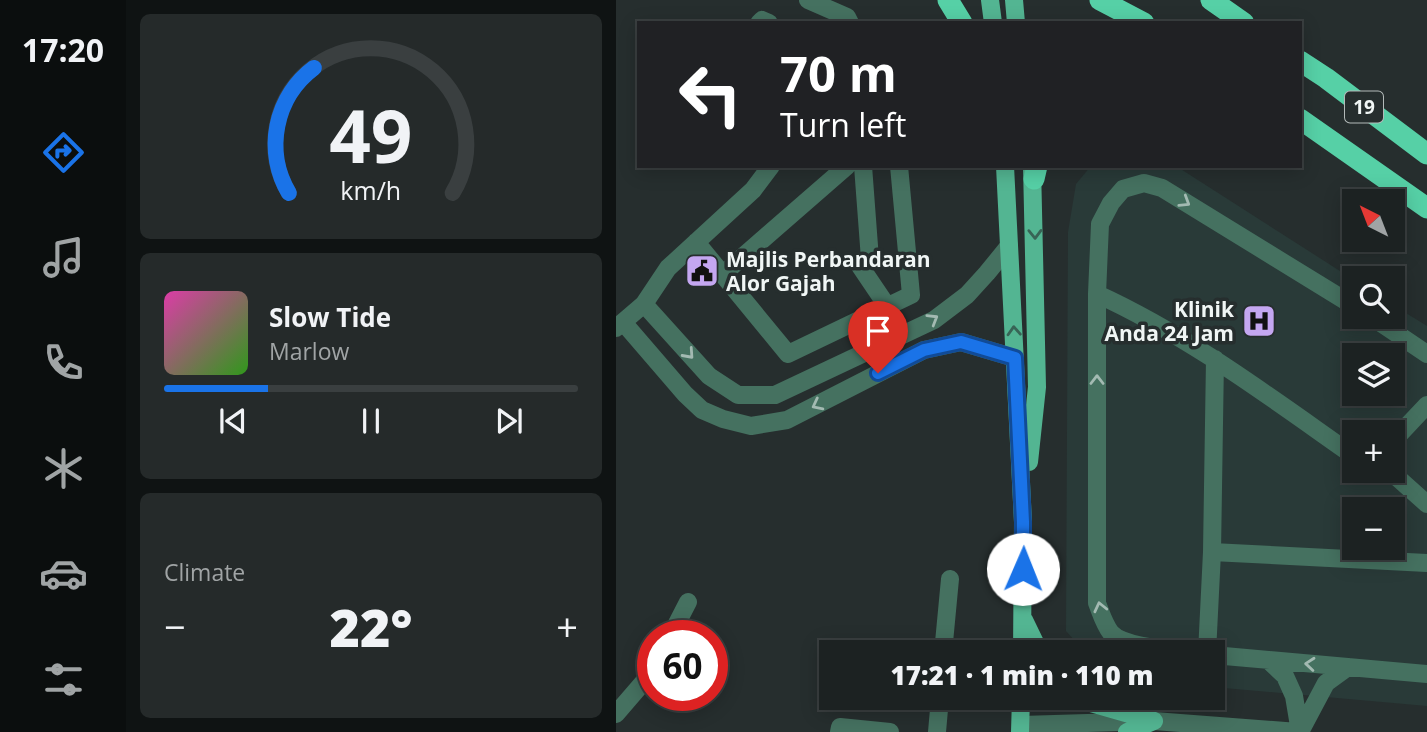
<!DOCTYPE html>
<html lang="en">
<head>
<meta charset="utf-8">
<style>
	:root { --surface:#1c2222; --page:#252a2a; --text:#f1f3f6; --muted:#a0a4a5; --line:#3a3f40; --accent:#1a73e8 }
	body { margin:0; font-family:"Open Sans",sans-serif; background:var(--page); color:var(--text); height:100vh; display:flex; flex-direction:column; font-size:26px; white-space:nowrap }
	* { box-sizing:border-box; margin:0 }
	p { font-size:23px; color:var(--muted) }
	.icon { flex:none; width:38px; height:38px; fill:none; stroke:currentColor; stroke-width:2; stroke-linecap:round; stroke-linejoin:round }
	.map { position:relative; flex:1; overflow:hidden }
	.panel { display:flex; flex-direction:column; gap:14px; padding:14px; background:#0f1313; width:490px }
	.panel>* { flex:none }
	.hud { position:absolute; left:21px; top:21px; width:665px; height:147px; border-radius:0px; box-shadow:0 4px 18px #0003,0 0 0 2px var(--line); background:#202124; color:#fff; overflow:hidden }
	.needle { width:46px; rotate:318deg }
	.tools { position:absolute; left:726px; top:189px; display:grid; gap:14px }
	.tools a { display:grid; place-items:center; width:63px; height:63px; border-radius:0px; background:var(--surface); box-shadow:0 4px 18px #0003,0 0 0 2px var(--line); font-size:35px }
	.speed { position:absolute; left:21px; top:620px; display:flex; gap:14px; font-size:35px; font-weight:700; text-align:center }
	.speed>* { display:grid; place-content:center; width:91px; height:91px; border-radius:50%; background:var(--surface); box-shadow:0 4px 18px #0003,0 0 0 2px var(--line); line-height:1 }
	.speed .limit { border:10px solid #d22; background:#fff; color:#111 }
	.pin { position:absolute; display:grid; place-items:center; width:60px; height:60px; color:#fff; margin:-72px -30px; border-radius:50% 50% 50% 0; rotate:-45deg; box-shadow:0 0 7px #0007 }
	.pin .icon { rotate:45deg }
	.me { position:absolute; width:77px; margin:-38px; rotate:1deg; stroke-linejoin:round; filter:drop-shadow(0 0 5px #0008) }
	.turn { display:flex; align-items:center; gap:24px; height:147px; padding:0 28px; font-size:32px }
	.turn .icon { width:91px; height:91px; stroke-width:2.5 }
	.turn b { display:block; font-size:49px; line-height:60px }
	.big { font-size:52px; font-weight:800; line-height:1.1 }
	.panel .tile { flex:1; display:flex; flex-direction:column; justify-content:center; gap:10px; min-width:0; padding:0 24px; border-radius:10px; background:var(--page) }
	.panel .dial { align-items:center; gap:0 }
	.dial svg { height:182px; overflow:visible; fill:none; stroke:var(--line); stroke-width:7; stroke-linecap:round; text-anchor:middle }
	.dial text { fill:var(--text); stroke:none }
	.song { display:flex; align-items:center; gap:21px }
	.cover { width:84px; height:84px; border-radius:10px; background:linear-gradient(135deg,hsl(320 70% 55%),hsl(110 70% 35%)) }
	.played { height:7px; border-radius:4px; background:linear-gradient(90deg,var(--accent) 25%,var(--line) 25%) }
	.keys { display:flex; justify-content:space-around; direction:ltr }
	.heat { display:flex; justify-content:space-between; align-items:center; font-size:38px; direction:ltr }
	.trip { position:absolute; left:203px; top:640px; width:406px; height:70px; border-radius:0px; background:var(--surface); box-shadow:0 4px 18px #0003,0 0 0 2px var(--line); font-weight:800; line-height:70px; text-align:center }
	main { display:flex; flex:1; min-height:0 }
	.tab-bar { display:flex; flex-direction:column; width:126px; justify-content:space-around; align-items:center; background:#0b0e0e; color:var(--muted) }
	.tab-bar .icon { width:49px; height:49px }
	.tab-bar .on { color:var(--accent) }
	.tab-bar b { font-size:32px; color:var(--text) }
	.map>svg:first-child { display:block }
	.built { fill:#293a38; fill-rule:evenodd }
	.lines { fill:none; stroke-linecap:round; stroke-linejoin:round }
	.minor { stroke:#457160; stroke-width:18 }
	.major { stroke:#53b592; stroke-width:18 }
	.highway { stroke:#56d0a6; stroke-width:21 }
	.oneway { stroke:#a3bab2 }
	.oneway2 { stroke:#386456 }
	.route-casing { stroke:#114b97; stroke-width:18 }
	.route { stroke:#1a73e8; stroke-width:12 }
	.labels { text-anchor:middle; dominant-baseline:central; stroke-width:7; stroke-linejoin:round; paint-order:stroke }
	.shield { fill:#262e2e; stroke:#b3bab9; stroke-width:2 }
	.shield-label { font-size:19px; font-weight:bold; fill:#f0f6f5 }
	.poi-label { font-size:21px; font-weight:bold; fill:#f0f6f5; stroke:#262e2e; text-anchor:start }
</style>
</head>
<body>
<main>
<nav class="tab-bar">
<b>17:20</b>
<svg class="icon on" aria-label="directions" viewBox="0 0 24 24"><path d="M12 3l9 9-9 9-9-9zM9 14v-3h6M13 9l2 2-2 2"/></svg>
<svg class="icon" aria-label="music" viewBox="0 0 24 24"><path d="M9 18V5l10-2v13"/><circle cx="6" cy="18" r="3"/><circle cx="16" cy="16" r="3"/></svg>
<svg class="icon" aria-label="phone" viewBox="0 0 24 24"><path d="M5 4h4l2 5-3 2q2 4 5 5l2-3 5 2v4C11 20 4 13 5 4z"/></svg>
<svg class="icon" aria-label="climate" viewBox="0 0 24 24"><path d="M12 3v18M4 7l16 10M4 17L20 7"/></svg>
<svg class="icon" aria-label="car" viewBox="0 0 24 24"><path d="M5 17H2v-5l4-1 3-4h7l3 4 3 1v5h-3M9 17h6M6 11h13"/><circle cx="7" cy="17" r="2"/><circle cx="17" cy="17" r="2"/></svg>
<svg class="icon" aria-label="filters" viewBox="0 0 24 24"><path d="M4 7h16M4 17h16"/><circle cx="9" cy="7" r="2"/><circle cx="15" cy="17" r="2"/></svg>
</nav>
<section class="panel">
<div class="tile dial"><svg viewBox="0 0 100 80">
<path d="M14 69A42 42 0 1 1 86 69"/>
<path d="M14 69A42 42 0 0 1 25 14" stroke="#1a73e8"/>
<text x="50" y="56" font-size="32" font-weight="700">49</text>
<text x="50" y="72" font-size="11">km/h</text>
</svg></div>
<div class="tile">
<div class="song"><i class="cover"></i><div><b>Slow Tide</b><p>Marlow</p></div></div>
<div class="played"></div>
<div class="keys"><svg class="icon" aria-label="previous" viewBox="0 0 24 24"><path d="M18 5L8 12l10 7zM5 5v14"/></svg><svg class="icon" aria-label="pause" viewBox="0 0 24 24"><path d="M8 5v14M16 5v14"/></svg><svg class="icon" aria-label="next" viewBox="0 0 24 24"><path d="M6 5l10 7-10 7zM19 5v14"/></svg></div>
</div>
<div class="tile"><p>Climate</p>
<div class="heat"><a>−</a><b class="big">22°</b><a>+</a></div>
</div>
</section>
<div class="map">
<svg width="811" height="732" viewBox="0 0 811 732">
	<rect width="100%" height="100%" fill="#262e2e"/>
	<path class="built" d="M475 166H560L738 280V317H777V305L811 326V706L597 687V653H470L450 631 452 232 460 184ZM738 355H777V394H738ZM738 432H777V471H738ZM738 509H777V548H738Z"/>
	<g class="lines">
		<path class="minor" d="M192 0 231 17 234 23
			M143 23 146 20 153 23
			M247 166 254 259 244 266 271 306
			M80 242 172 354 295 295 283 166
			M107 274 231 166
			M481 294C573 336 655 398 738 456
			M28 304 93 376 122 395H159L318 320 351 295 371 273 393 246
			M756 317 811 354
			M7 322 69 394 86 410 107 419 135 426 171 420 308 350 345 342 399 358
			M0 328 28 304 52 268 137 190 155 166
			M777 441 811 405
			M774 471 811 504
			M596 552 811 563
			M55 635 72 602
			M327 653 334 579
			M580 653C560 650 508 648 495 633 488 624 485 613 481 603V294L484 224 495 203 507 189 528 183 546 188 738 306
			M591 653 596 552 599 359
			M597 655 811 674
			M652 660 669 676 678 696 684 732
			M0 714 37 671
			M405 725 538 721 682 732
			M223 732 224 727 274 732
			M321 732 324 698
			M684 732 710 683 732 667"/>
		<path class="major" d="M374 0 377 23
			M398 0 400 23
			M389 166 407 522 406 653
			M413 462 421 387 416 166
			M408 620 424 653
			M465 698 468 701 538 721
			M404 732 405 698
			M511 732 538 721"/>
		<path class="highway" d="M332 0 346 23
			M484 0 528 23
			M595 0 628 23
			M684 61 710 78 811 154
			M684 119 811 208
			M418 179 421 166"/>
	</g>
	<defs><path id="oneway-chevron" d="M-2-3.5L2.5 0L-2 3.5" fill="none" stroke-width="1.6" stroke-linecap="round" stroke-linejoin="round" transform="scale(1.75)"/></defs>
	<g class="oneway">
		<use href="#oneway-chevron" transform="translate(569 202) rotate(32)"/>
		<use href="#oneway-chevron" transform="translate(317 319) rotate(-31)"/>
		<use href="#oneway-chevron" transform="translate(73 354) rotate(48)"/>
		<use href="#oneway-chevron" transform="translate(481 380) rotate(-90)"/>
		<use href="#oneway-chevron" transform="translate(201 405) rotate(153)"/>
		<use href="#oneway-chevron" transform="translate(484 607) rotate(-103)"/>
		<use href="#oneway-chevron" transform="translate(694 664) rotate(-175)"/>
	</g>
	<g class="oneway2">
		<use href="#oneway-chevron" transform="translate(419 234) rotate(89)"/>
		<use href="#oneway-chevron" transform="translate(398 331) rotate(-93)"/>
	</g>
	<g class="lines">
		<defs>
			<path id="route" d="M262 373 308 350 345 342 399 358 407 522V569"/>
		</defs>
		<use href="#route" class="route-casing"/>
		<use href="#route" class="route"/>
	</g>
	<defs>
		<symbol id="civic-square" viewBox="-11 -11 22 22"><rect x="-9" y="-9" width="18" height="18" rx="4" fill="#c4a7f1" stroke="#262e2e"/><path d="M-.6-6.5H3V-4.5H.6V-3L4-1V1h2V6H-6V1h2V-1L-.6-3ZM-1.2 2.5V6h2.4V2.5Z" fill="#111"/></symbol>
		<symbol id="hospital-square" viewBox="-11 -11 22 22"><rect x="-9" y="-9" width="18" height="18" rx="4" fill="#c4a7f1" stroke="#262e2e"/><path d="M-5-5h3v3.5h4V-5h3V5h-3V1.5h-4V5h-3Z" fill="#111"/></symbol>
	</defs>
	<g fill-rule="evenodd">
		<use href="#civic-square" x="67" y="252" width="38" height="38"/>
		<use href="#hospital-square" x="624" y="302" width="38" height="38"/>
	</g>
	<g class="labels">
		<rect class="shield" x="729" y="91.5" width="38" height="31" rx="5"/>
		<g class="shield-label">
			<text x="748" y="107">19</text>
		</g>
		<g class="poi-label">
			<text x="110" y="259">Majlis Perbandaran<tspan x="110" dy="24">Alor Gajah</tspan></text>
			<text x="618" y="309" text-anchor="end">Klinik<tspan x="618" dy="24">Anda 24 Jam</tspan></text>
		</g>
	</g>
</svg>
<div class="tools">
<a><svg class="needle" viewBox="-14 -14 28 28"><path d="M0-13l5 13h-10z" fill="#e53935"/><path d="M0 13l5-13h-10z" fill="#a0a4a5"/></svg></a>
<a><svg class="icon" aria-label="search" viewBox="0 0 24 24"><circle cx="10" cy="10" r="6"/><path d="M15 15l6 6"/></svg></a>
<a><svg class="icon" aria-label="layers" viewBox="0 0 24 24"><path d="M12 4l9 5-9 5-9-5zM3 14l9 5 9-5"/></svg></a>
<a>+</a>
<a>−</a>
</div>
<div class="speed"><div class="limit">60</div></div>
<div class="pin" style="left:262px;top:373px;background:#d93025"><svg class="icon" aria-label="arrive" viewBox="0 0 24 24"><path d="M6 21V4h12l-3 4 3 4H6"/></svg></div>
<svg class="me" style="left:407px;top:569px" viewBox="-20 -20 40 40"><circle r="19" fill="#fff"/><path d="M0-13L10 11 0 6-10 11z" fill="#1a73e8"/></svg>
<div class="trip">17:21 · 1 min · 110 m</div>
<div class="hud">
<div class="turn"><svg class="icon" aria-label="left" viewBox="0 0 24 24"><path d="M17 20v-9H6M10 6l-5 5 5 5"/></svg><div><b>70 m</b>Turn left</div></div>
</div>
</div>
</main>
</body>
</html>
